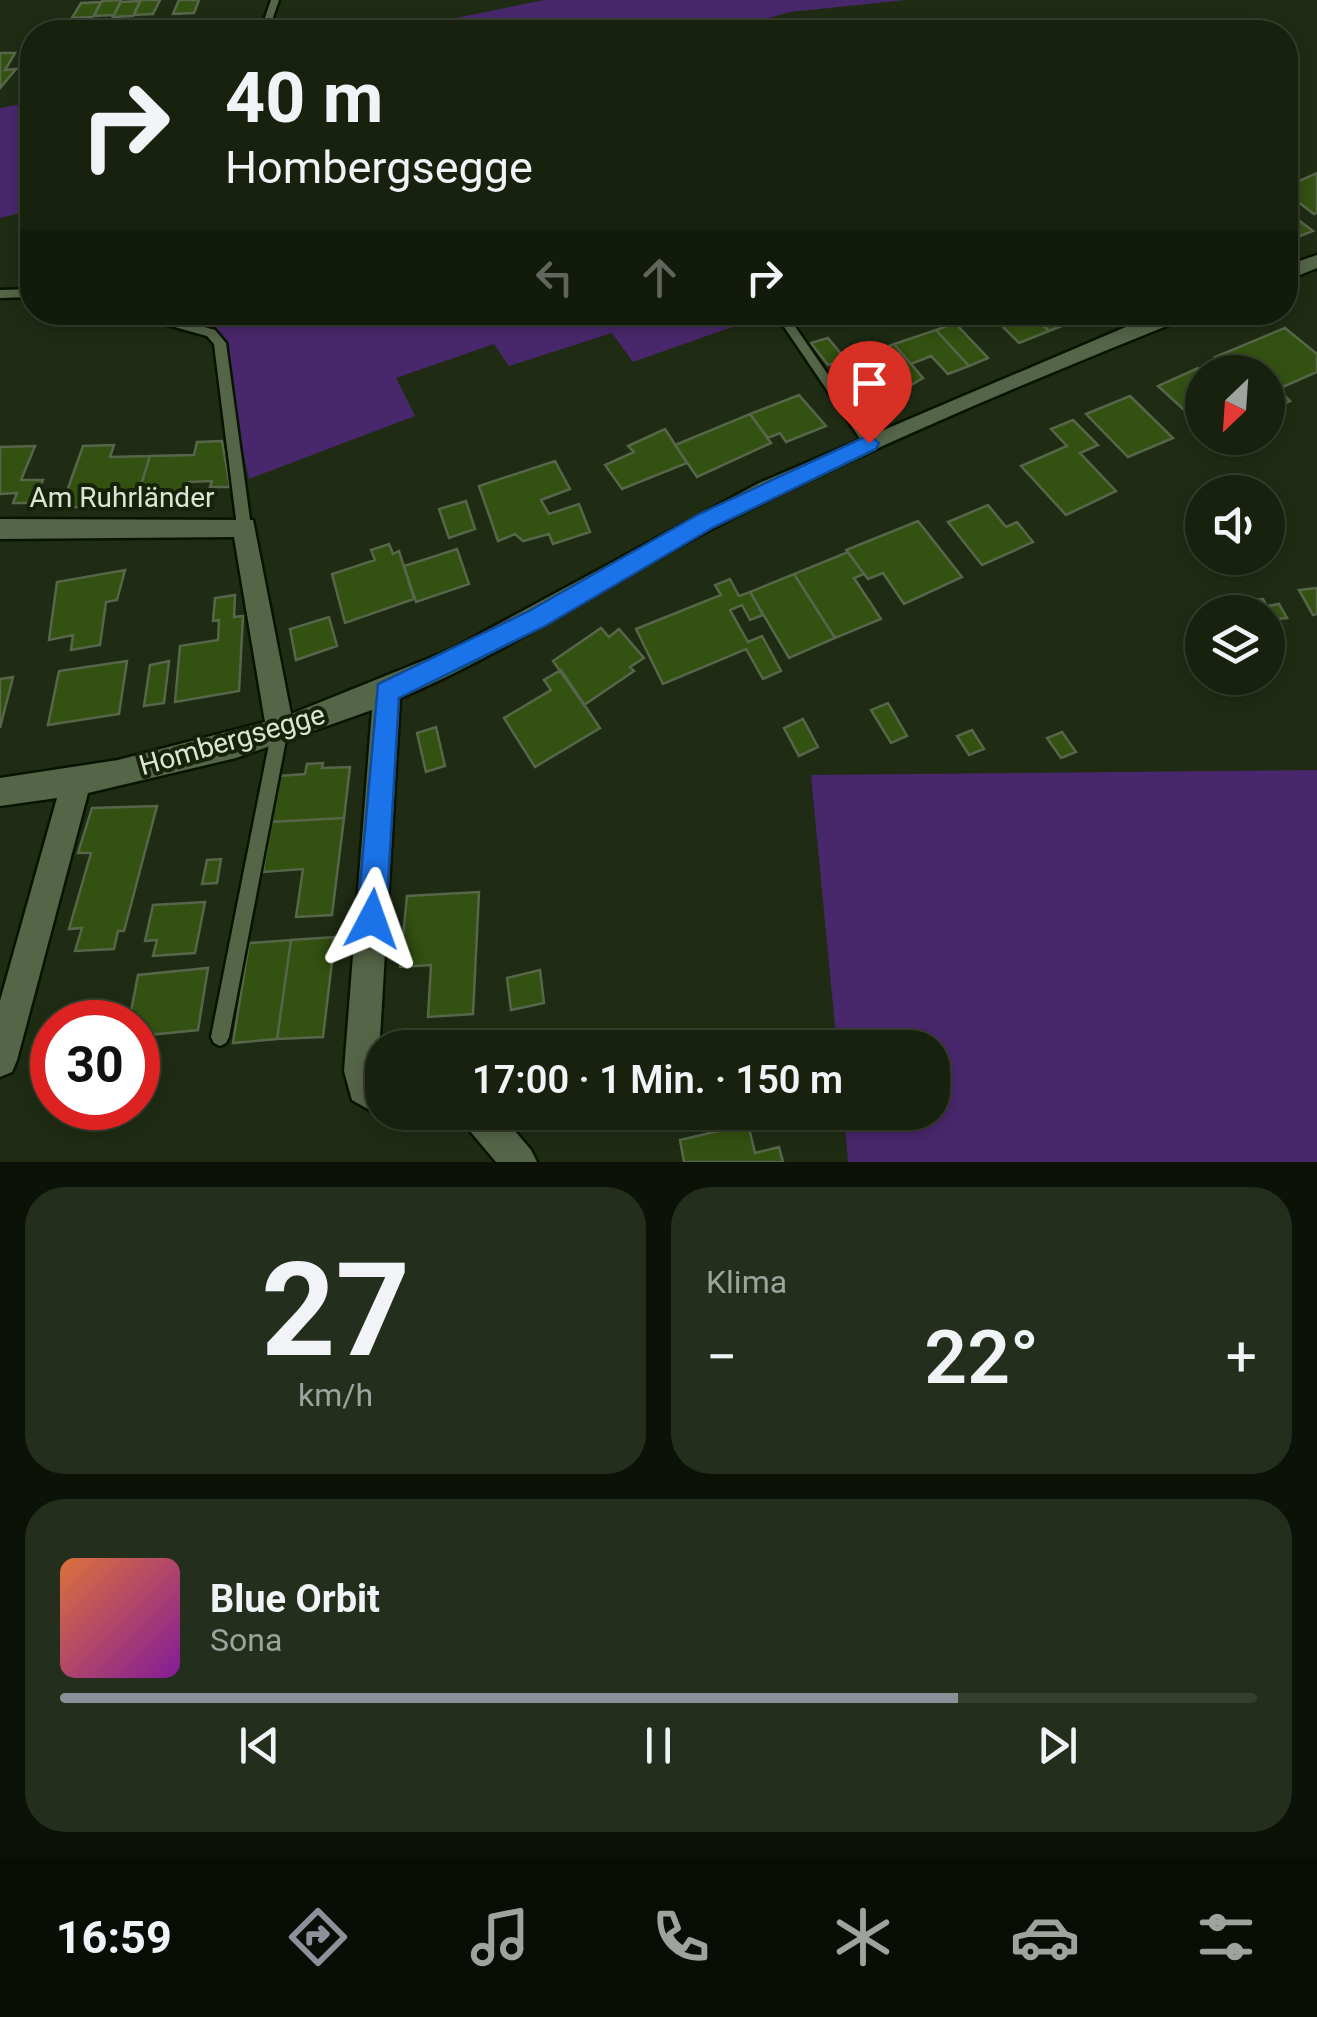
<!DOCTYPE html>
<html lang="de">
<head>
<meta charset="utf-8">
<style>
	:root { --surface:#17210e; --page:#242e1c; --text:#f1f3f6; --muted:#9ea39e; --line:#363e2e; --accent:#8c9099 }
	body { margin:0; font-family:Roboto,sans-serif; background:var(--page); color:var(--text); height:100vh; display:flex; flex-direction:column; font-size:38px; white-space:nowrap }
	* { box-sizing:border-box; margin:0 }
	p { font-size:32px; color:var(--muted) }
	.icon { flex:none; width:55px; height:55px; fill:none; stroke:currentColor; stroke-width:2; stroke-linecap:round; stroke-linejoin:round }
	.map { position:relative; height:1162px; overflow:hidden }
	.details { display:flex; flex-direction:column; gap:25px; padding:25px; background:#0d1208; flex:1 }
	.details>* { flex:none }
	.banner { position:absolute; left:20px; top:20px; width:1278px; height:305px; border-radius:40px; box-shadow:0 5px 15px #0003,0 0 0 2px var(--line); background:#17210e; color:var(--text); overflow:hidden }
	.needle { width:65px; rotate:205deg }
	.tools { position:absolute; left:1185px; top:355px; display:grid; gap:20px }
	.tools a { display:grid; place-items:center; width:100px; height:100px; border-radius:50%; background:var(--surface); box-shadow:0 5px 15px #0003,0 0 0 2px var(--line); font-size:50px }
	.speed { position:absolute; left:30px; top:1000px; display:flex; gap:20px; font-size:50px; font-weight:700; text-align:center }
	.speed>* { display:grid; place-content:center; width:130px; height:130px; border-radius:50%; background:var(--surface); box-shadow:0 5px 15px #0003,0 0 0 2px var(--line); line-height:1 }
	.speed .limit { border:15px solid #d22; background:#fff; color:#111 }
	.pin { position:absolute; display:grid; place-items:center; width:85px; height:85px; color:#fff; margin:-102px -42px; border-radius:50% 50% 50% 0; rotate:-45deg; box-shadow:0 0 10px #0007 }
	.pin .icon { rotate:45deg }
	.me { position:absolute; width:110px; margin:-55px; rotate:4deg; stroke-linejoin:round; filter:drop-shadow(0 0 8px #0008) }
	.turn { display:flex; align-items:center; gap:35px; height:210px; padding:0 40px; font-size:45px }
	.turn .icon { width:130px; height:130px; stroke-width:2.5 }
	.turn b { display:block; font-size:70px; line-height:85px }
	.lanes { display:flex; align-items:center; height:95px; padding:0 40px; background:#0003; justify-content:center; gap:50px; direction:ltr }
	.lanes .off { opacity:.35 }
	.big { font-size:75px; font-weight:600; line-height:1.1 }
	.details .widget { flex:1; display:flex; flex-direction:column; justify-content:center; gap:15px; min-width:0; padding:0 35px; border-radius:40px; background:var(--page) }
	.details .dial { align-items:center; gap:0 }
	.dial b { font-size:130px; line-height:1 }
	.song { display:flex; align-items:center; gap:30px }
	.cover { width:120px; height:120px; border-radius:15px; background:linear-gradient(135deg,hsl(20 70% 55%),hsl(290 70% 35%)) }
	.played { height:10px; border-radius:5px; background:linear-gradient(90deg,var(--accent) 75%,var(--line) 75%) }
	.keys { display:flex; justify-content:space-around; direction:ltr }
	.heat { display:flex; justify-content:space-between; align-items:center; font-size:55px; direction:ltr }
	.details .tiles { flex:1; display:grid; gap:25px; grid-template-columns:1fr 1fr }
	.widget:last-child { grid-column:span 2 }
	.trip { position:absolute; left:365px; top:1030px; width:585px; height:100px; border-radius:40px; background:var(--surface); box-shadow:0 5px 15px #0003,0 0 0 2px var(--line); font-weight:600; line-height:100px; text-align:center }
	.dock { display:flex; height:160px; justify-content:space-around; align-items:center; background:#090d06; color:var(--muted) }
	.dock .icon { width:70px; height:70px }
	.dock .active { color:var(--accent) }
	.dock b { font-size:45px; color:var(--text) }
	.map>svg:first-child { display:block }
	.green { fill:#49276c }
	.building { fill:#335111; stroke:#57664a; stroke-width:2.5 }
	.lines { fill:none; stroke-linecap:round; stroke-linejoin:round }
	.lane-casing { stroke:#081400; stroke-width:5 }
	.street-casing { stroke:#081400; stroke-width:5 }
	.lane { fill:#556548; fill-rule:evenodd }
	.street { fill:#556548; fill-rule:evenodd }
	.route { fill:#1a73e8; stroke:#114b97; stroke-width:2.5 }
	.labels { text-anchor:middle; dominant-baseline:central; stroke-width:8; stroke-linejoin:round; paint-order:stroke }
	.street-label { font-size:28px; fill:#dce5d5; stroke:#162309 }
</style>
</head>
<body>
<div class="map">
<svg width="1317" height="1162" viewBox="0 0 1317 1162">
	<rect width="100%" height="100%" fill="#1f2c13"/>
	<path class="green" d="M544 0H906L790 12 719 32H386Z
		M32 102V210L0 218V108Z
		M213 313 769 312V314L633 362 612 333 509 366 494 344 396 378 415 416 249 479Z
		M1317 770V1162H848L844 1113 932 1112V1048L837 1047 811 775Z"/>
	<path class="building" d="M121 0 114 15 94 16 102 1Z
		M160 0 153 14 134 15 141 0Z
		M179 0H199L194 13 173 14Z
		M140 1 133 16 113 17 121 2Z
		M101 2 93 17 72 18 81 3Z
		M0 53H15L5 70 16 69 0 88Z
		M1317 173V213L1314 214 1285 192V187Z
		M1285 210 1313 231 1285 242Z
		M1029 312H1073L1080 319 1049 331Z
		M1029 312 1049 331 1019 343 989 313Z
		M955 323 988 358 969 366 936 330Z
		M1285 328 1317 354V372L1278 389 1290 401 1273 408 1268 403V372H1233L1215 357Z
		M936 330 969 366 948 374 931 356 911 364 894 344Z
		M828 338 847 361 871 353 903 390 870 399 840 361 828 365 811 343Z
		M894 344 923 378 903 390 871 353Z
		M1198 368 1202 373V415L1194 419 1158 386Z
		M799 395 826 426 786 442 780 433 768 438 750 414Z
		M1130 396 1173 438 1128 457 1086 414Z
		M750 414 771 443 697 477 675 445Z
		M1073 420 1098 445 1080 453 1116 491 1066 515 1021 466 1067 446 1051 429Z
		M665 429 687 463 622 489 605 465 634 452 628 446Z
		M222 441 230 487H210L212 481 189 482 184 502 135 504 150 456 194 455 197 442Z
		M114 445 110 457 150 456 135 504 61 508 83 446Z
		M35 446 21 480H43L34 503H13L17 493 0 494V447Z
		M555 461 570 489 541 500 549 514 579 504 590 532 553 544 549 534 523 541 515 534 498 541 479 486Z
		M466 501 475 529 449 538 439 509Z
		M988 505 1006 527 1017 522 1033 542 982 565 948 522Z
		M918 521 962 577 904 604 883 573 868 579 846 550Z
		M389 544 393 554 399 551 414 599 345 623 332 574 375 560 371 550Z
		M457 549 469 584 416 602 404 566Z
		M848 552 864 574 854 578 881 619 835 638 794 574Z
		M125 570 117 600 106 602 100 645 71 650 73 635 49 640 57 582Z
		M794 574 835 638 789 658 750 592Z
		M730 579 739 596 750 592 763 615 750 620 742 605 730 610 748 642 762 636 781 671 763 679 746 649 663 684 636 629 721 595 715 585Z
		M1317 588V614L1313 615 1299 590Z
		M235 595 234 617 243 616 239 691 175 702 180 646 218 640 219 620 213 621 215 598Z
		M1263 599 1267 606 1279 604 1287 618 1269 620 1273 627 1268 628V612H1244L1238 601Z
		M329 617 337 646 296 660 290 629Z
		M601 628 609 637 619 629 644 658 630 667 634 671 584 705 553 661Z
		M127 661 119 714 48 725 59 671Z
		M169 661 164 703 144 706 150 665Z
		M561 670 600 728 535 767 504 718 551 690 544 680Z
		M13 677 0 728V679Z
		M888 703 907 736 891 743 871 710Z
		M803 719 818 747 799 756 784 728Z
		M436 727 445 766 426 772 417 733Z
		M972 730 984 749 969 755 957 736Z
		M1062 732 1076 752 1061 758 1047 738Z
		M323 763 322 768 350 767 344 818 271 822 279 776 305 774 307 764Z
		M157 806 124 931H118L114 949 75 951 82 928 69 929 91 853H78L92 808Z
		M344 818 332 915 296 917 303 869 263 872 271 822Z
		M221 859 217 883 202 884 207 860Z
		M479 892 473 1014 428 1017 431 965 400 967 407 896Z
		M205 902 195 953 153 956 157 940 145 941 153 905Z
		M335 937 323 1037 277 1039 291 940Z
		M291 940 277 1039 233 1043 249 943Z
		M208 968 198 1030 138 1036V1022H129L138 975Z
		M540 970 544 1003 511 1010 507 978Z
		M748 1124 755 1153 779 1147 783 1162H684L680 1140Z"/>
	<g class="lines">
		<defs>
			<path id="lane" d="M271 0H279L268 32H260Z
				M32 289V297L0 298V290Z
				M130 312H151L215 330 226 343 251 527 249 531H239L237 527 214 344 207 336 131 315Z
				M774 312H785L873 440 875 443 873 446H865Z
				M280 722 285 724 288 729 229 1037 226 1043 220 1046 214 1043 211 1037 272 729 275 724Z"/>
			<path id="street" d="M1317 255V268L1285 281V266Z
				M1161 312H1192L1189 317C1032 380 865 449 715 527 609 583 511 651 400 698L378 1071 382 1080V1112H393L382 1117 352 1100 344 1071 372 710 236 758 88 793 17 1060 12 1072 0 1077V1001L57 798 0 806V778L118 760 265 722 234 537 0 539V519L253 520 291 714 452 649 759 483Z
				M459 1112H499L531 1150 537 1162H496L464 1124Z"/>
		</defs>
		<use href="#lane" class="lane-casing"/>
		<use href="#street" class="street-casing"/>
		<use href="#lane" class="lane"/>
		<use href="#street" class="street"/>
	</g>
	<path class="route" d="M869 435 879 443 876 449 714 527 545 626 399 698 386 919 381 929 372 933 362 929 357 919 378 684 529 611 699 514Z"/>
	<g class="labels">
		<g class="street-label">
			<text x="122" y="497">Am Ruhrländer</text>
			<text transform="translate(232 740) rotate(-16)">Hombergsegge</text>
		</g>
	</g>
</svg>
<div class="tools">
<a><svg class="needle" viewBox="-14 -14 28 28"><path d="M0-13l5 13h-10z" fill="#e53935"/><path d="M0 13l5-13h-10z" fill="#9ea39e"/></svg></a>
<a><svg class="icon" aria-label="sound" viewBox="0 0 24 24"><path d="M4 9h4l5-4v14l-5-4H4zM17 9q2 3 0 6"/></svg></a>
<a><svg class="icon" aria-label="layers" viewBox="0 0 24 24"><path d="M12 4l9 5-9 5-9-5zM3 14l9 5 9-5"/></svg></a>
</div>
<div class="speed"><div class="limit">30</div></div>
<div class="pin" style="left:869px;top:443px;background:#d93025"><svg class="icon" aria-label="arrive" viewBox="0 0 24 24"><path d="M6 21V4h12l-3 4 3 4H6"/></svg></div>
<svg class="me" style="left:372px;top:919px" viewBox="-20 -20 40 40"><path d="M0-17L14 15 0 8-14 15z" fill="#1a73e8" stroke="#fff" stroke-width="4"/></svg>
<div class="trip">17:00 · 1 Min. · 150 m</div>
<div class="banner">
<div class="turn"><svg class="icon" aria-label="right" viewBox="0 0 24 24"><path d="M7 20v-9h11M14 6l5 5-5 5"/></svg><div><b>40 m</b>Hombergsegge</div></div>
<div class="lanes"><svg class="icon off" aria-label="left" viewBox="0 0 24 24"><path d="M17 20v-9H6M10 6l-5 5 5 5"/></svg><svg class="icon off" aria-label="ahead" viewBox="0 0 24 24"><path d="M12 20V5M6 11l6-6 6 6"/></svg><svg class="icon" aria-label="right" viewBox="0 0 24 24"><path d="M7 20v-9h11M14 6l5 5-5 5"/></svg></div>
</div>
</div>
<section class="details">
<div class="tiles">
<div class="widget dial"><b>27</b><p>km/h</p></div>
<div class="widget"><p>Klima</p>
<div class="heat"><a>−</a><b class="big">22°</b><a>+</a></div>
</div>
<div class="widget">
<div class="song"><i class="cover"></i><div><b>Blue Orbit</b><p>Sona</p></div></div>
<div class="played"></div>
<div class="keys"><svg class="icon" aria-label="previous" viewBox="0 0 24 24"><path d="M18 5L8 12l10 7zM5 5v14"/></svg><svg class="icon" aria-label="pause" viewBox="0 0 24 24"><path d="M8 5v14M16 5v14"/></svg><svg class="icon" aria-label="next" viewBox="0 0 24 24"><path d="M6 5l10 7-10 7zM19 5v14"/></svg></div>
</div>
</div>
</section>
<nav class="dock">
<b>16:59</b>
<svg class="icon active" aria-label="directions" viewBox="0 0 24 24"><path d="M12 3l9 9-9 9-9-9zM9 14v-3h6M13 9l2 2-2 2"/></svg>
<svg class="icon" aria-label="music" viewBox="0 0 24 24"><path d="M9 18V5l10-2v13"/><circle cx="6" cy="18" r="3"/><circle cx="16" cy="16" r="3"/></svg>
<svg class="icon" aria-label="phone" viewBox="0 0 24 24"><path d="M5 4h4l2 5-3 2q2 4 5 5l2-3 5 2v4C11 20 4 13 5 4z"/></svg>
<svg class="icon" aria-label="climate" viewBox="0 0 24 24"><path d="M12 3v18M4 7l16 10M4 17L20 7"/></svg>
<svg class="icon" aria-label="car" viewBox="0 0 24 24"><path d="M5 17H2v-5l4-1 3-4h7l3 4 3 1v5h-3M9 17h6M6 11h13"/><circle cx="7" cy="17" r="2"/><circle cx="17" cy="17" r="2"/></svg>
<svg class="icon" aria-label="filters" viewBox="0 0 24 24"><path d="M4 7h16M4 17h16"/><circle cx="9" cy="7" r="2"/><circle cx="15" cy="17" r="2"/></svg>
</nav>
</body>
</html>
